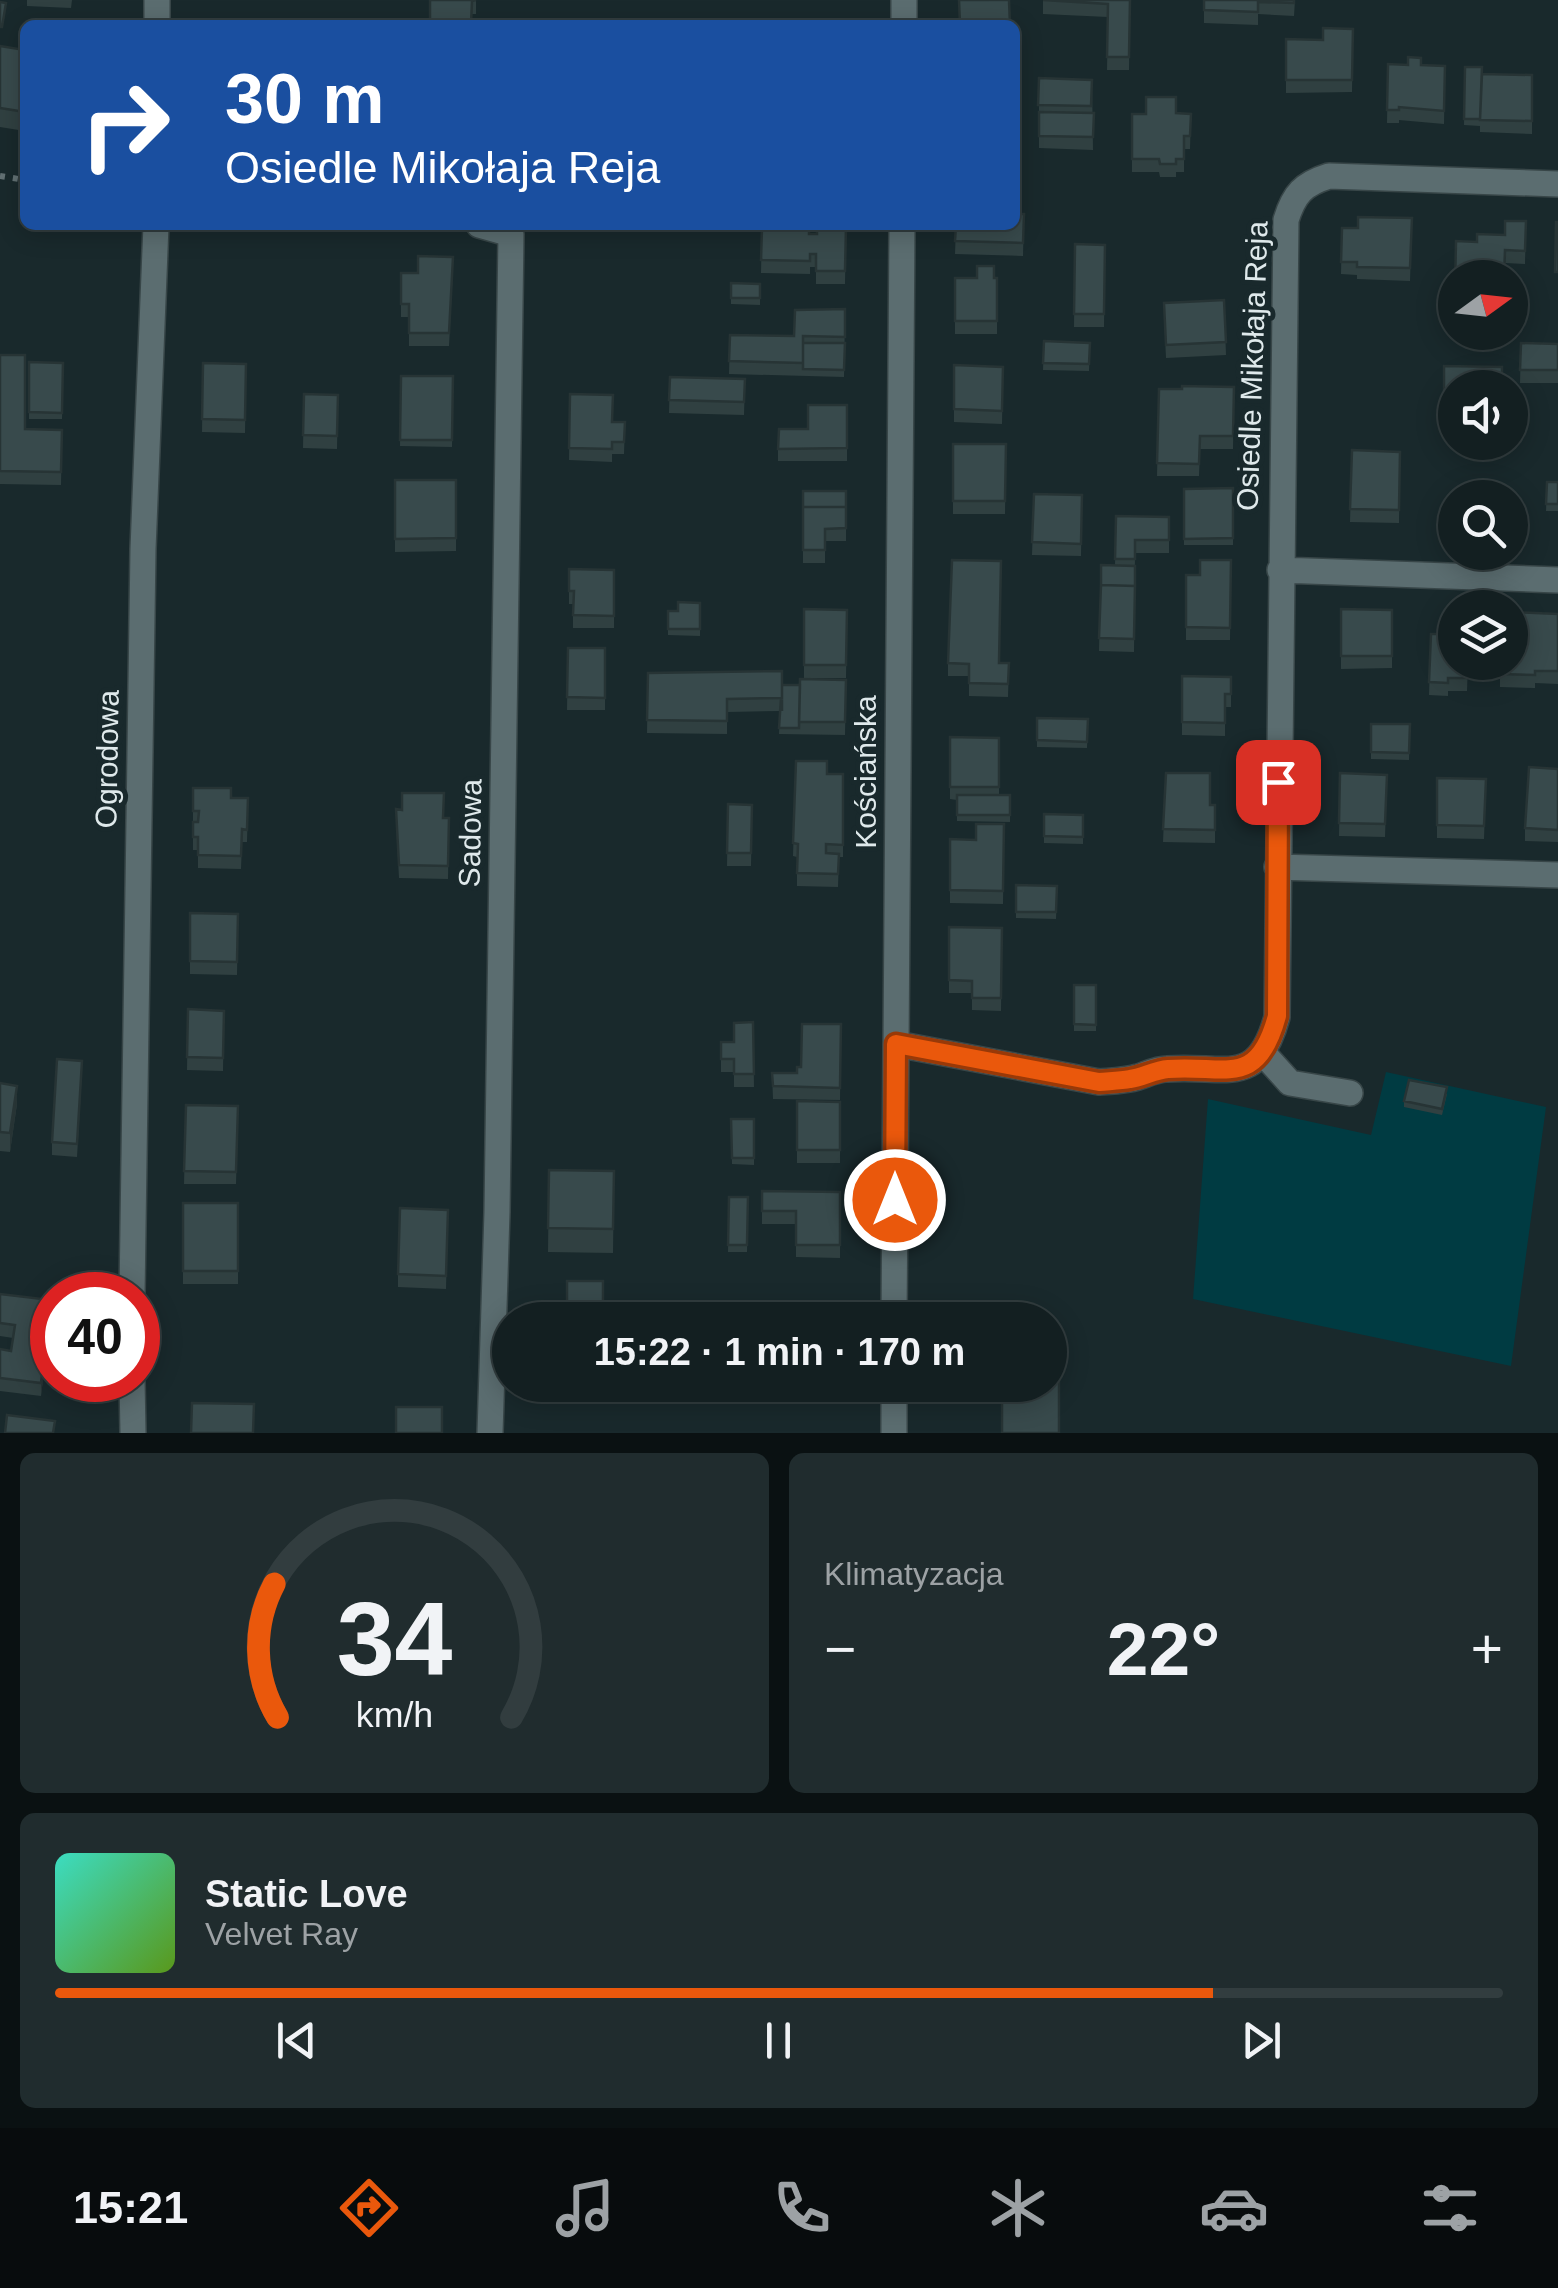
<!DOCTYPE html>
<html lang="pl">
<head>
<meta charset="utf-8">
<style>
	:root { --surface:#131f21; --page:#202c2e; --text:#f1f3f6; --muted:#9da2a5; --line:#323d3f; --accent:#ea580c }
	body { margin:0; font-family:Helvetica,sans-serif; background:var(--page); color:var(--text); height:100vh; display:flex; flex-direction:column; font-size:38px; white-space:nowrap }
	* { box-sizing:border-box; margin:0 }
	p { font-size:32px; color:var(--muted) }
	.icon { flex:none; width:55px; height:55px; fill:none; stroke:currentColor; stroke-width:2; stroke-linecap:round; stroke-linejoin:round }
	.map { position:relative; height:1433px; overflow:hidden }
	.drawer { display:flex; flex-direction:column; gap:20px; padding:20px; background:#0a1112; flex:1 }
	.drawer>* { flex:none }
	.hud { position:absolute; left:20px; top:20px; width:1000px; height:210px; border-radius:15px; box-shadow:0 5px 25px #0003,0 0 0 2px var(--line); background:#1a4fa0; color:#fff; overflow:hidden }
	.needle { width:65px; rotate:75deg }
	.buttons { position:absolute; left:1438px; top:260px; display:grid; gap:20px }
	.buttons a { display:grid; place-items:center; width:90px; height:90px; border-radius:50%; background:var(--surface); box-shadow:0 5px 25px #0003,0 0 0 2px var(--line); font-size:50px }
	.speed { position:absolute; left:30px; top:1272px; display:flex; gap:20px; font-size:50px; font-weight:700; text-align:center }
	.speed>* { display:grid; place-content:center; width:130px; height:130px; border-radius:50%; background:var(--surface); box-shadow:0 5px 25px #0003,0 0 0 2px var(--line); line-height:1 }
	.speed .limit { border:15px solid #d22; background:#fff; color:#111 }
	.pin { position:absolute; display:grid; place-items:center; width:85px; height:85px; color:#fff; margin:-42px; border-radius:20px; box-shadow:0 5px 15px #0006 }
	.me { position:absolute; width:110px; margin:-55px; rotate:0deg; stroke-linejoin:round; filter:drop-shadow(0 0 8px #0008) }
	.turn { display:flex; align-items:center; gap:35px; height:210px; padding:0 40px; font-size:45px }
	.turn .icon { width:130px; height:130px; stroke-width:2.5 }
	.turn b { display:block; font-size:70px; line-height:85px }
	.big { font-size:75px; font-weight:700; line-height:1.1 }
	.drawer .card { flex:1; display:flex; flex-direction:column; justify-content:center; gap:15px; min-width:0; padding:0 35px; border-radius:15px; background:var(--page) }
	.drawer .dial { align-items:center; gap:0 }
	.dial svg { height:260px; overflow:visible; fill:none; stroke:var(--line); stroke-width:7; stroke-linecap:round; text-anchor:middle }
	.dial text { fill:var(--text); stroke:none }
	.song { display:flex; align-items:center; gap:30px }
	.cover { width:120px; height:120px; border-radius:15px; background:linear-gradient(135deg,hsl(170 70% 55%),hsl(90 70% 35%)) }
	.played { height:10px; border-radius:5px; background:linear-gradient(90deg,var(--accent) 80%,var(--line) 80%) }
	.keys { display:flex; justify-content:space-around; direction:ltr }
	.heat { display:flex; justify-content:space-between; align-items:center; font-size:55px; direction:ltr }
	.drawer .tiles { flex:1; display:grid; gap:20px; grid-template-columns:1fr 1fr }
	.card:last-child { grid-column:span 2 }
	.trip { position:absolute; left:492px; top:1302px; width:575px; height:100px; border-radius:50px; background:var(--surface); box-shadow:0 5px 25px #0003,0 0 0 2px var(--line); font-weight:700; line-height:100px; text-align:center }
	.menu { display:flex; height:160px; justify-content:space-around; align-items:center; background:#080c0d; color:var(--muted) }
	.menu .icon { width:70px; height:70px }
	.menu .on { color:var(--accent) }
	.menu b { font-size:45px; color:var(--text) }
	.map>svg:first-child { display:block }
	.green { fill:#003b42 }
	.lines { fill:none; stroke-linecap:round; stroke-linejoin:round }
	.minor-casing { stroke:#384648; stroke-width:28 }
	.path { stroke:#627073; stroke-width:6; stroke-dasharray:5 8; stroke-linecap:butt }
	.minor { stroke:#5b6d70; stroke-width:25 }
	.wall { fill:#304041 }
	.shaded-wall { fill:#273435 }
	.building { fill:#384a4c; stroke:#273435; stroke-width:2.5 }
	.route-casing { stroke:#983908; stroke-width:25 }
	.route { stroke:#ea580c; stroke-width:18 }
	.labels { text-anchor:middle; dominant-baseline:central; stroke-width:10; stroke-linejoin:round; paint-order:stroke }
	.street-label { font-size:30px; fill:#dfe9eb; stroke:#19292c }
</style>
</head>
<body>
<div class="map">
<svg width="1558" height="1433" viewBox="0 0 1558 1433">
	<rect width="100%" height="100%" fill="#19292c"/>
	<path class="green" d="M1386 1072 1546 1107 1511 1366 1193 1299 1208 1099 1371 1135Z"/>
	<g class="lines">
		<defs>
			<path id="minor" d="M157 25V0
				M904 25V0
				M479 225 511 234 497 1212 490 1433
				M1280 570 1558 580
				M1277 867 1558 875
				M896 1044 1099 1082C1112 1081 1125 1081 1138 1077 1147 1074 1157 1069 1167 1069 1225 1064 1257 1090 1277 1017L1286 220C1294 194 1303 184 1329 176L1558 184
				M1262 1052 1290 1083 1350 1093
				M132 1295 143 549 156 225
				M894 1320 902 225
				M132 1380 133 1433
				M894 1433V1385"/>
		</defs>
		<use href="#minor" class="minor-casing"/>
		<path class="path" d="M0 176 25 180"/>
		<use href="#minor" class="minor"/>
	</g>
	<path class="wall" d="M27 0H72L71 8 27 6Z
		M430 0H476V14H472Z
		M1130 0 1129 70H1107L1108 17 1043 14V1Z
		M1204 0H1295L1294 16 1258 14V25L1204 23Z
		M1353 29 1352 92 1286 93V39L1323 40Z
		M0 46 25 50V131L0 127Z
		M1388 64 1445 66 1444 124 1399 120V123H1387Z
		M1465 67 1482 74 1532 75V134L1480 132V122V126L1464 125Z
		M1039 78 1092 80 1093 150 1039 148Z
		M1132 114H1191L1190 149H1184V172H1176V177H1160L1159 172H1132Z
		M1024 214 1023 256 955 254 956 225Z
		M1412 218 1410 281 1357 279V275L1341 274 1342 228H1358Z
		M1505 221H1526L1525 264 1505 263V278H1455V299V286L1456 241 1477 242V234L1505 235Z
		M762 227 817 234 846 227 845 284H816V267H810V274L761 273Z
		M1075 244 1105 245 1104 327H1074Z
		M453 270 449 346H409V317H401V273Z
		M955 278H997V334H955Z
		M731 283 760 284V305L731 304Z
		M1224 300 1226 355 1166 358 1164 316Z
		M845 309 844 377 729 374 730 335 794 336Z
		M1044 341 1090 343 1089 371 1043 370Z
		M1521 343 1558 344V383H1520Z
		M0 355 25 429 62 430 61 485 0 484Z
		M29 362 63 363 62 419H29Z
		M203 363 246 364 245 433 202 432Z
		M954 365 1003 367 1002 424 954 422Z
		M1444 366 1455 388V403H1444Z
		M401 376H453L452 447 400 446Z
		M670 377 745 379 744 415 669 413Z
		M1234 387 1233 449H1200L1199 476H1157L1159 389Z
		M304 394 338 395 337 449 303 448Z
		M570 394 613 422H625L624 454H612V462L569 460Z
		M847 405V461H778V449Z
		M953 444H1006L1005 514H953Z
		M1352 450 1400 452 1399 523 1350 522Z
		M395 480H456V551L395 552Z
		M1547 482H1558V511H1546Z
		M1233 488V545H1184V489Z
		M803 491H846V541H825V563H803Z
		M1034 494 1082 495 1081 556 1032 555Z
		M1116 516 1169 517V553H1135L1134 652 1099 651 1101 565H1115Z
		M1231 560 1230 640H1186V575H1200Z
		M569 569 614 570V628H573V604H569Z
		M700 603V636L668 635V611H678Z
		M804 609 847 610 846 678H804Z
		M1341 609 1392 610V668L1341 669Z
		M1558 614V684L1535 683V688L1500 687V662Z
		M1431 634 1468 662 1467 691H1448V696L1429 695Z
		M568 648H605V710H567Z
		M948 663H1009L1008 697 969 696V676H948Z
		M648 673 782 685H800L846 680 845 735 779 734 780 711 727 712V734L647 733Z
		M1182 676 1231 677V707H1225V736L1182 735Z
		M1037 718 1088 719 1087 748 1037 747Z
		M1371 724H1410L1409 760 1371 759Z
		M950 737 999 738V795H1010V822L957 821V800L950 799Z
		M796 761 827 774H843V857H839L838 887 797 886V857L793 856Z
		M1558 769V842L1525 841V828Z
		M1166 773 1210 805H1215V843L1163 842Z
		M1340 773 1387 775 1385 837 1339 836Z
		M1437 778 1486 779 1484 839 1437 838Z
		M193 788 231 798H248L247 842H242L241 869 198 868V850H193Z
		M728 804 752 805 751 866H727Z
		M1044 814 1083 815V844L1044 843Z
		M449 818 448 879 399 878 396 822Z
		M1004 824 1003 904 950 903V839L976 840Z
		M1016 885 1057 886 1056 919 1016 918Z
		M190 913 238 914 237 975 190 974Z
		M949 927 1002 928 1001 1011 972 1010V993H949Z
		M1074 985H1096V1031H1074Z
		M188 1009 224 1011 223 1071 187 1070Z
		M753 1022 754 1087H734V1072H721V1042H734Z
		M841 1024 840 1100 773 1099 772 1073H797Z
		M82 1073 77 1157 52 1155V1142Z
		M0 1083 17 1104 10 1152 0 1151Z
		M1447 1094 1442 1115 1404 1107V1101Z
		M797 1101 840 1102V1163H797Z
		M186 1105 238 1106 236 1184H184Z
		M731 1119H754V1165L732 1164Z
		M549 1170 614 1171 613 1253 548 1252Z
		M762 1191 840 1192V1258L796 1257V1224H762Z
		M729 1197H748L747 1252H728Z
		M183 1203H238V1284H183Z
		M448 1210 446 1289 398 1287V1274Z
		M0 1294 51 1313 41 1396 0 1391V1349L11 1351 13 1338 0 1336Z"/>
	<path class="shaded-wall" d="M17 1086V1104L10 1152V1133Z
		M51 1300V1313L41 1396V1383Z"/>
	<path class="building" d="M430 0H476L472 1 471 25H430Z
		M959 0H1009L1010 25H960Z
		M1043 0H1130L1129 57H1107L1108 4Z
		M1204 0H1294V3L1258 2V12L1204 10Z
		M0 2 6 3 2 27H0Z
		M1323 28 1353 29 1352 80H1286V39L1323 40Z
		M0 46 25 50V112L0 108Z
		M1408 57 1421 58V65L1445 66 1444 111 1399 107V110H1387L1388 64 1408 65Z
		M1465 67H1482L1480 119H1464Z
		M1482 74 1532 75V121L1480 120Z
		M1039 78 1092 80 1091 106 1038 105Z
		M1146 97H1176V113L1191 114 1190 136H1184V159H1176V164H1160L1159 159H1132V114H1146Z
		M1039 112 1094 113 1093 137 1039 136Z
		M1015 214H1024L1023 243 955 241 956 225H1015Z
		M1358 217 1412 218 1410 268 1357 267V262H1341L1342 228H1358Z
		M1505 221H1526L1525 251 1505 250 1504 278H1455V286L1456 241 1477 242V234L1505 235Z
		M1556 222H1558V272H1555Z
		M817 226 846 227 845 271H816V254H810V261L761 260 762 227 809 228V234H817Z
		M1075 244 1105 245 1104 314H1074Z
		M418 256 453 257 449 333H409V304H401V273H418Z
		M977 266H994V278H997V321H955V278H977Z
		M731 283 760 284V298H731Z
		M1224 300 1226 342 1166 345 1164 303Z
		M845 309V337L803 336V363L729 361 730 335 794 336 795 310Z
		M1044 341 1090 343 1089 364 1043 363Z
		M803 343H845L844 370 803 369Z
		M1521 343 1558 344V370H1520Z
		M0 355H25V429L62 430 61 472 0 471Z
		M29 362 63 363 62 413 29 412Z
		M203 363 246 364 245 420 202 419Z
		M954 365 1003 367 1002 411 954 409Z
		M1444 366 1502 367V388H1455V391L1444 390Z
		M401 376H453L452 440H400Z
		M670 377 745 379 744 402 669 400Z
		M1182 386 1234 387 1233 436H1200L1199 464 1157 463 1159 389H1182Z
		M304 394 338 395 337 436 303 435Z
		M570 394 613 395 612 422H625L624 442H612V449L569 448Z
		M808 405H847V448L778 449 779 429H808Z
		M953 444H1006L1005 501H953Z
		M1352 450 1400 452 1399 510 1350 509Z
		M395 480H456V538L395 539Z
		M1547 482H1558V504H1546Z
		M1233 488V538L1184 539V489Z
		M803 491H846V513V507H803Z
		M1034 494 1082 495 1081 544 1032 542Z
		M803 507H846V528L825 529V550H803Z
		M1116 516 1169 517V540H1135V559H1115Z
		M952 560 1001 561 999 663H1009L1008 684 969 683V664L948 663Z
		M1200 560H1231L1230 628 1186 627V575H1200Z
		M1101 565 1135 566V586L1101 585Z
		M569 569 614 570V616L573 615 574 591H569Z
		M1101 585 1135 586 1134 639 1099 638Z
		M678 602 700 603V629H668V611H678Z
		M804 609 847 610 846 665H804Z
		M1341 609 1392 610V656H1341Z
		M1510 612 1558 614V671H1535V675L1500 674V662H1510Z
		M1443 627 1455 628V662H1468L1467 678H1448V683L1429 682 1431 634H1443Z
		M568 648H605V698L567 697Z
		M782 671V698L727 699V721L647 720 648 673Z
		M1182 676 1231 677V694H1225V723L1182 722Z
		M800 679 846 680 845 722H799Z
		M782 685H800L799 728H779L781 698 782 711Z
		M1037 718 1088 719 1087 742 1037 740Z
		M1371 724H1410L1409 753 1371 752Z
		M950 737 999 738V787H950Z
		M796 761H827V774H843V845L826 844V853L839 854 838 874 797 873 798 844 793 843Z
		M1529 767 1558 769V830L1525 828Z
		M1166 773H1210V805H1215V830L1163 829Z
		M1340 773 1387 775 1385 824 1339 823Z
		M1437 778 1486 779 1484 826 1437 825Z
		M193 788H231V798H248L247 830 242 829 241 856 198 855V837H193V822H198L199 811H193Z
		M402 793H444L443 818H449L448 866 399 865 396 809 402 810Z
		M957 795H1010V815H957Z
		M728 804 752 805 751 853H727Z
		M1044 814 1083 815V837L1044 836Z
		M976 824H1004L1003 891 950 890V839L976 840Z
		M1016 885 1057 886 1056 912H1016Z
		M190 913 238 914 237 962 190 961Z
		M949 927 1002 928 1001 998H972V981L949 980Z
		M1074 985H1096V1025L1074 1024Z
		M188 1009 224 1011 223 1058 187 1057Z
		M753 1022 754 1074H734V1059H721V1042H734V1023Z
		M802 1024H841L840 1088 773 1086 772 1073H797V1067H801Z
		M57 1059 82 1061 77 1144 52 1142Z
		M1409 1080 1447 1087 1442 1109 1404 1101Z
		M0 1083 17 1086 10 1133 0 1132Z
		M797 1101 840 1102V1150H797Z
		M186 1105 238 1106 236 1172 184 1171Z
		M731 1119H754V1158H732Z
		M549 1170 614 1171 613 1229 548 1228Z
		M762 1191 840 1192V1245H796V1211H762Z
		M729 1197H748L747 1245H728Z
		M183 1203H238V1271H183Z
		M400 1208 448 1210 446 1276 398 1274Z
		M567 1281H603V1320H567Z
		M0 1294 51 1300 41 1383 0 1378V1349L11 1351 15 1325 0 1323Z
		M1050 1360H1059V1433H1002V1385H1050Z
		M192 1403 254 1404 253 1433H191Z
		M396 1407H442V1433H396Z
		M7 1415 55 1421 53 1433H5Z"/>
	<g class="lines">
		<defs>
			<path id="route" d="M895 1200 896 1044 1099 1082C1109 1081 1120 1081 1130 1079 1143 1077 1155 1070 1168 1069 1225 1064 1257 1090 1277 1016L1278 782"/>
		</defs>
		<use href="#route" class="route-casing"/>
		<use href="#route" class="route"/>
	</g>
	<g class="labels">
		<g class="street-label">
			<text transform="translate(1252 366) rotate(-88)">Osiedle Mikołaja Reja</text>
			<text transform="translate(107 759) rotate(-89)">Ogrodowa</text>
			<text transform="translate(865 772) rotate(-90)">Kościańska</text>
			<text transform="translate(470 833) rotate(-89)">Sadowa</text>
		</g>
	</g>
</svg>
<div class="buttons">
<a><svg class="needle" viewBox="-14 -14 28 28"><path d="M0-13l5 13h-10z" fill="#e53935"/><path d="M0 13l5-13h-10z" fill="#9da2a5"/></svg></a>
<a><svg class="icon" aria-label="sound" viewBox="0 0 24 24"><path d="M4 9h4l5-4v14l-5-4H4zM17 9q2 3 0 6"/></svg></a>
<a><svg class="icon" aria-label="search" viewBox="0 0 24 24"><circle cx="10" cy="10" r="6"/><path d="M15 15l6 6"/></svg></a>
<a><svg class="icon" aria-label="layers" viewBox="0 0 24 24"><path d="M12 4l9 5-9 5-9-5zM3 14l9 5 9-5"/></svg></a>
</div>
<div class="speed"><div class="limit">40</div></div>
<div class="pin" style="left:1278px;top:782px;background:#d93025"><svg class="icon" aria-label="arrive" viewBox="0 0 24 24"><path d="M6 21V4h12l-3 4 3 4H6"/></svg></div>
<svg class="me" style="left:895px;top:1200px" viewBox="-20 -20 40 40"><circle r="17" fill="#ea580c" stroke="#fff" stroke-width="3"/><path d="M0-11L8 9 0 5-8 9z" fill="#fff"/></svg>
<div class="trip">15:22 · 1 min · 170 m</div>
<div class="hud">
<div class="turn"><svg class="icon" aria-label="right" viewBox="0 0 24 24"><path d="M7 20v-9h11M14 6l5 5-5 5"/></svg><div><b>30 m</b>Osiedle Mikołaja Reja</div></div>
</div>
</div>
<section class="drawer">
<div class="tiles">
<div class="card dial"><svg viewBox="0 0 100 80">
<path d="M14 69A42 42 0 1 1 86 69"/>
<path d="M14 69A42 42 0 0 1 13 28" stroke="#ea580c"/>
<text x="50" y="56" font-size="32" font-weight="700">34</text>
<text x="50" y="72" font-size="11">km/h</text>
</svg></div>
<div class="card"><p>Klimatyzacja</p>
<div class="heat"><a>−</a><b class="big">22°</b><a>+</a></div>
</div>
<div class="card">
<div class="song"><i class="cover"></i><div><b>Static Love</b><p>Velvet Ray</p></div></div>
<div class="played"></div>
<div class="keys"><svg class="icon" aria-label="previous" viewBox="0 0 24 24"><path d="M18 5L8 12l10 7zM5 5v14"/></svg><svg class="icon" aria-label="pause" viewBox="0 0 24 24"><path d="M8 5v14M16 5v14"/></svg><svg class="icon" aria-label="next" viewBox="0 0 24 24"><path d="M6 5l10 7-10 7zM19 5v14"/></svg></div>
</div>
</div>
</section>
<nav class="menu">
<b>15:21</b>
<svg class="icon on" aria-label="directions" viewBox="0 0 24 24"><path d="M12 3l9 9-9 9-9-9zM9 14v-3h6M13 9l2 2-2 2"/></svg>
<svg class="icon" aria-label="music" viewBox="0 0 24 24"><path d="M9 18V5l10-2v13"/><circle cx="6" cy="18" r="3"/><circle cx="16" cy="16" r="3"/></svg>
<svg class="icon" aria-label="phone" viewBox="0 0 24 24"><path d="M5 4h4l2 5-3 2q2 4 5 5l2-3 5 2v4C11 20 4 13 5 4z"/></svg>
<svg class="icon" aria-label="climate" viewBox="0 0 24 24"><path d="M12 3v18M4 7l16 10M4 17L20 7"/></svg>
<svg class="icon" aria-label="car" viewBox="0 0 24 24"><path d="M5 17H2v-5l4-1 3-4h7l3 4 3 1v5h-3M9 17h6M6 11h13"/><circle cx="7" cy="17" r="2"/><circle cx="17" cy="17" r="2"/></svg>
<svg class="icon" aria-label="filters" viewBox="0 0 24 24"><path d="M4 7h16M4 17h16"/><circle cx="9" cy="7" r="2"/><circle cx="15" cy="17" r="2"/></svg>
</nav>
</body>
</html>
